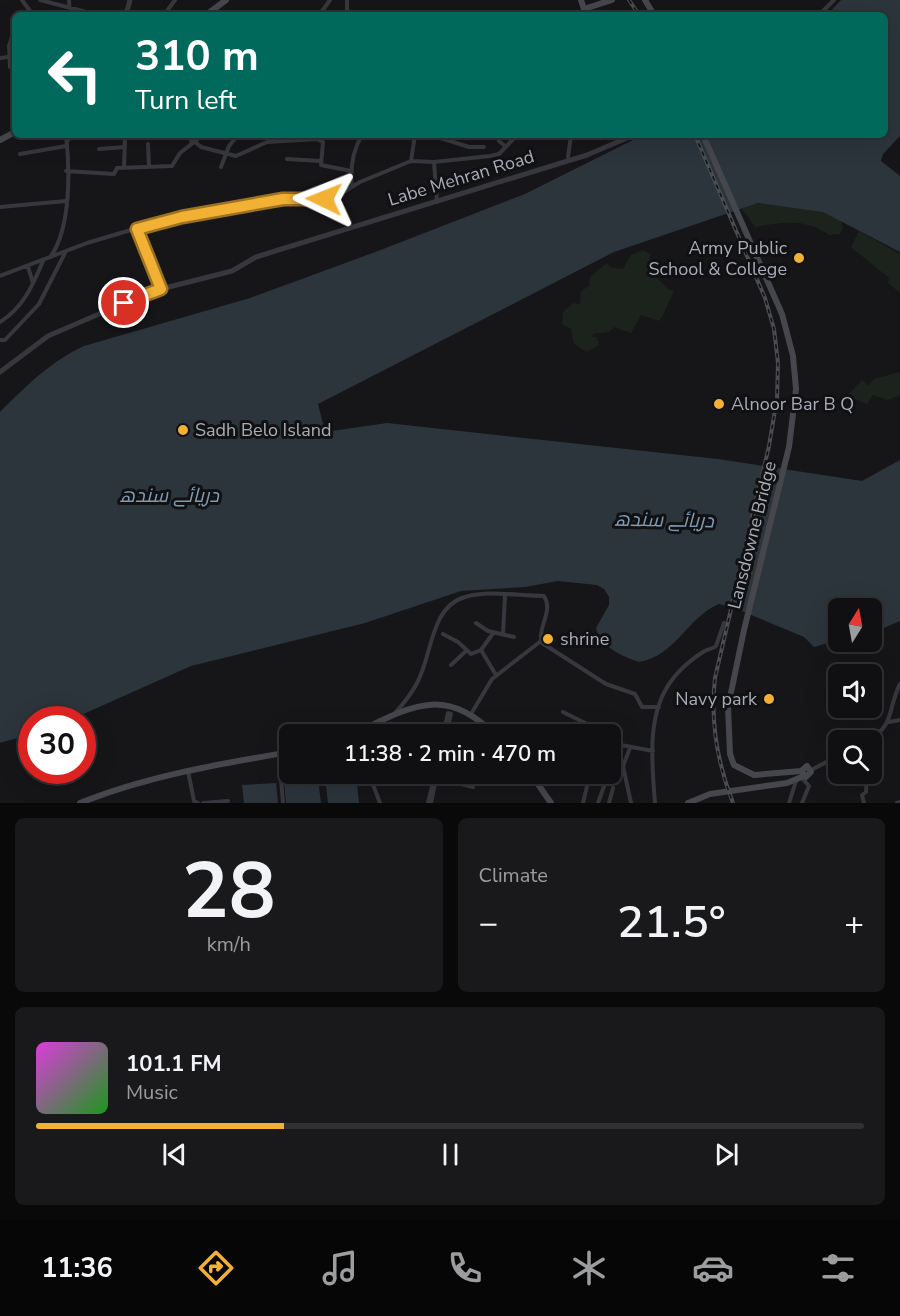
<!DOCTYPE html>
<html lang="en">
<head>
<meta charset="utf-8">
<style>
	:root { --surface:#101012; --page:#19191b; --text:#f1f3f6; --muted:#9c9d9f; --line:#303032; --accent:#f2b134 }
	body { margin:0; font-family:"Nunito Sans",Cairo,sans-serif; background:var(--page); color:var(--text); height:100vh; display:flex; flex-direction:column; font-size:22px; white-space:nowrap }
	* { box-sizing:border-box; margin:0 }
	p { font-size:20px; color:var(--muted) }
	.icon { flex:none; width:33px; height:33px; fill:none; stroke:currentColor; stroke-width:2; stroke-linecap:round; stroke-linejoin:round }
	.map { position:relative; height:803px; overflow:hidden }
	.drawer { display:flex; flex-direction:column; gap:15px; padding:15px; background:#09090a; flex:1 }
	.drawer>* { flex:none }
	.top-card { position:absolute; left:12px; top:12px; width:876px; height:126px; border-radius:9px; box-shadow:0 6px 24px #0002,0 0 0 2px var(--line); background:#00695c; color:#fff; overflow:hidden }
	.needle { width:39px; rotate:11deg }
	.buttons { position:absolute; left:828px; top:598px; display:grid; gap:12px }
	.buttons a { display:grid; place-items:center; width:54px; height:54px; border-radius:9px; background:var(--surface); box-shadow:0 6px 24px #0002,0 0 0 2px var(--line); font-size:30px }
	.speed { position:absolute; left:18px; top:706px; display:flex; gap:12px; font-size:30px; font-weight:700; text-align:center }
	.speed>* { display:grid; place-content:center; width:78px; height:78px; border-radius:50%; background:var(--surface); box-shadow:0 6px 24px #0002,0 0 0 2px var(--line); line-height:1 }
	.speed .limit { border:9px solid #d22; background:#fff; color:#111 }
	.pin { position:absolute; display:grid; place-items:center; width:51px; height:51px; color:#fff; margin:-26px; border:3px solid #fff; border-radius:50%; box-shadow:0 2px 6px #0007 }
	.me { position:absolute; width:66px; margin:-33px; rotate:272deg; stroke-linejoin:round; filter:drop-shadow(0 0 4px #0008) }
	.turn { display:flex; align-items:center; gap:21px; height:126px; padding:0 24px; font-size:27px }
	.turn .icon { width:78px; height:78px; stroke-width:2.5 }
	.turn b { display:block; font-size:42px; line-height:51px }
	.big { font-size:45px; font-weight:600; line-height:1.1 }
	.drawer .tile { flex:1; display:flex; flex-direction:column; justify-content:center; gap:9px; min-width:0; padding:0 21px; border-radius:9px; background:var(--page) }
	.drawer .dial { align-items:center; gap:0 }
	.dial b { font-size:78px; line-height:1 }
	.song { display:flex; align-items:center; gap:18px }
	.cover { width:72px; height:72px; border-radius:9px; background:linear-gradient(135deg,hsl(300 70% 55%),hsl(120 70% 35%)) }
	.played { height:6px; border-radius:3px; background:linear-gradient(90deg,var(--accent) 30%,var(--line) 30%) }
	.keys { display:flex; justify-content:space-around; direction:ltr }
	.heat { display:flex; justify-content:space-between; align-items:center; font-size:33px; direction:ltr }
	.drawer .tiles { flex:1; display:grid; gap:15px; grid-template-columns:1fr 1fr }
	.tile:last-child { grid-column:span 2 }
	.trip { position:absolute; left:279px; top:724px; width:342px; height:60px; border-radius:9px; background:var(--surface); box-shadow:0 6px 24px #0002,0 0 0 2px var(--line); font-weight:600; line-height:60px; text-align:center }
	.tabs { display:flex; height:96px; justify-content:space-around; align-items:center; background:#060607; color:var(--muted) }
	.tabs .icon { width:42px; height:42px }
	.tabs .active { color:var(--accent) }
	.tabs b { font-size:27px; color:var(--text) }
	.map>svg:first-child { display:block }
	.green { fill:#1c231d }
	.water { fill:#2c353c }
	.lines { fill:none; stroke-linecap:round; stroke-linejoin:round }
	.minor { stroke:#37383d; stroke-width:4 }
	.tertiary { stroke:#37383d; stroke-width:5 }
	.secondary { stroke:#45474d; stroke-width:6 }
	.rail-casing { stroke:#4a4c52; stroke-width:4 }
	.rail { stroke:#111113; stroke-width:1.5; stroke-dasharray:4.5; stroke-linecap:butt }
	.route-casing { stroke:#9d7322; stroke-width:15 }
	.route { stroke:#f2b134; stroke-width:10 }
	.poi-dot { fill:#f2b134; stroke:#111113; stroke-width:2 }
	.labels { text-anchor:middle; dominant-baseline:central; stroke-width:6; stroke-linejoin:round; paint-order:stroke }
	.street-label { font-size:18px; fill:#a8adb8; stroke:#111113 }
	.poi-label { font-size:18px; fill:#a8adb8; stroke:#111113; text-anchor:start }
	.water-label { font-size:20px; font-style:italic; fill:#7f9bb3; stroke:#111113 }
</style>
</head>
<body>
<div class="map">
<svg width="900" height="803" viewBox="0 0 900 803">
	<rect width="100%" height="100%" fill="#161618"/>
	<path class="green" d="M798 203 840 217 843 228 840 234 829 235C806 218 782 222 755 227L738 204Z
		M859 231 900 254V293L888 283 889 278 851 247Z
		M643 250 650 254 649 270 668 289 674 291 660 321 641 315 631 333 614 327 609 332 593 334 592 337H597L599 345 587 352 574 344 571 329 562 324 563 312 574 303 580 304 581 291 589 286 590 277 607 263 612 268 623 269 631 255Z
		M900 372V395L888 400 873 395 867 404 847 396 862 380 868 386 874 379Z"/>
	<path class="water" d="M841 0H900V136L883 154 881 161 900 176V252L823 212 758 203 614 252 318 404 325 432 387 423 718 459 862 481 900 460V621L872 633V609H838V640L814 647 804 637 737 609 719 604C687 617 676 656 639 662 621 656 601 647 596 628L609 605V597L604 589 597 585 558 581 525 587 461 591 365 623 191 666 70 720H32L31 734 0 743V412C25 387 51 361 84 346L250 298 378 251 525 194 643 135H885V15H827Z
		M356 775 359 803H328L325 778Z
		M318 779 321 803H286L284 782Z
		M276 783 278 803H244L242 785Z"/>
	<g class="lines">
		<path class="minor" d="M22 0 33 15
			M40 0 98 15
			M69 0 70 15
			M320 14 330 0
			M164 15 175 0
			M295 15 302 12 320 15
			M347 15V0
			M566 15H569
			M819 15 834 0
			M13 34 9 46 10 67 15 66
			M0 58 9 57
			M187 135 193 143
			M431 135 469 147H484
			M498 135 499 141 506 147
			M317 139 323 142 321 165 351 171
			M67 141 73 135
			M195 142 201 147 236 156 267 142 317 139V135
			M148 144 149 167
			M99 149 125 147
			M20 154 66 146
			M568 157 571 135
			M287 159 320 161
			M411 161 415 135
			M434 162 437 202
			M221 167 229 146 238 135
			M124 168 125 139 128 135
			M66 171 114 174 117 168 172 166 180 153 203 135
			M352 187C350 168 353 150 362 135
			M0 207 66 201
			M137 229 161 289
			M51 256C71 227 70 170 66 135
			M28 267 33 283
			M0 276 87 243 151 224 283 199H324L337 196 360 182 411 161 434 162 490 156 499 154 517 135
			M0 322C23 308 33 285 43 261
			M0 340H5L39 304 65 253
			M476 623 488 631 514 637
			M443 634 458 642 471 654 481 650 494 632
			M503 634 505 596
			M481 650 496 675
			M451 665 467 650
			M563 712 589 725 600 735
			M395 713C405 702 416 688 421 674 432 648 433 606 465 597 488 590 519 596 544 596 554 612 537 626 542 643L606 684 635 694 642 707H659
			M471 714 492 679 541 641
			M889 722 900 720
			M418 726 444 732
			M443 735 448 713 451 714 446 735
			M867 741C896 725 887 709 900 684
			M610 743 653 751
			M630 748 623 766 631 803
			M279 754 283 803
			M811 770 838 756
			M188 771 194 801 198 803
			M369 774 380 803
			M423 774 473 787
			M488 784 491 774
			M203 803 228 801
			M428 803 435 774
			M431 803 437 774
			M583 803 590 774
			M598 803 607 778
			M609 803 613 788
			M655 803C652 764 646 713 672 680 679 670 693 658 703 652 708 649 712 649 716 646L724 623
			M789 803 796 781
			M802 803 809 786 802 778
			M864 803 862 795 866 792 867 776
			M897 803 900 802"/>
		<path class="tertiary" d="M126 15 130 0
			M0 372 48 336 106 311 161 289 232 271 256 257 587 155 634 135"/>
		<path class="secondary" d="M581 0 584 9 612 0
			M645 0 654 15
			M206 15 226 0
			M703 135 782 314 793 356 796 389 789 447 744 630 728 707 730 754 734 765 754 775 801 771 807 766 811 772 806 777 801 771
			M0 140 15 132
			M351 735C407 709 443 682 495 735
			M531 774 551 803
			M80 803C147 776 219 764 290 752
			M688 803 710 794 787 783 804 776"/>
		<defs>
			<path id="rail" d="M629 0 639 15
				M695 135 765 298 774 329 778 363 777 398 769 446 715 678C710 722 717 762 733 803"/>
		</defs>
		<use href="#rail" class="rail-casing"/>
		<use href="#rail" class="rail"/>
	</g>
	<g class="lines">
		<defs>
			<path id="route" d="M124 303 161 289 137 229 182 217 283 199H324"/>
		</defs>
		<use href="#route" class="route-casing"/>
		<use href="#route" class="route"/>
	</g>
	<g class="poi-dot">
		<circle cx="799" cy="258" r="6"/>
		<circle cx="719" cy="404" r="6"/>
		<circle cx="183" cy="430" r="6"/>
		<circle cx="548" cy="639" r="6"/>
		<circle cx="769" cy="699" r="6"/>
	</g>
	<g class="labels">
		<g class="street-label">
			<text transform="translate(461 178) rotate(-17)">Labe Mehran Road</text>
			<text transform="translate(752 535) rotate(-76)">Lansdowne Bridge</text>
		</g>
		<g class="poi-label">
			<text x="787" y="248" text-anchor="end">Army Public<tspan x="787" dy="21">School &amp; College</tspan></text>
			<text x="731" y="404">Alnoor Bar B Q</text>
			<text x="195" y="430">Sadh Belo Island</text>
			<text x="560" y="639">shrine</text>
			<text x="757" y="699" text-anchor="end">Navy park</text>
		</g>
		<g class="water-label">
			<text x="169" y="495">دریائے سندھ</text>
			<text transform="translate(664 520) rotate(1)">دریائے سندھ</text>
		</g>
	</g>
</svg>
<div class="buttons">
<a><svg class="needle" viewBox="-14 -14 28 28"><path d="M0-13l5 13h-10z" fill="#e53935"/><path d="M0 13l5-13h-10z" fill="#9c9d9f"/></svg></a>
<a><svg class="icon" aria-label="sound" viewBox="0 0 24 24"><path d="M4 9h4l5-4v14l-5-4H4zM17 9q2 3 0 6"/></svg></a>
<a><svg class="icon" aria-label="search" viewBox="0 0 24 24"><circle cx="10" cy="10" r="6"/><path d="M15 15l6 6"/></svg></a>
</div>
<div class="speed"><div class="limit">30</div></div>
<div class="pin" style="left:124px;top:303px;background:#d93025"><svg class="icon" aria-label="arrive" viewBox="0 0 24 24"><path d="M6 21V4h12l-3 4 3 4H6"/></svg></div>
<svg class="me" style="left:324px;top:199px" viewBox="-20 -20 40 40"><path d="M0-17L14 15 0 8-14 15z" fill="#f2b134" stroke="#fff" stroke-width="4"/></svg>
<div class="trip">11:38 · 2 min · 470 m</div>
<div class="top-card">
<div class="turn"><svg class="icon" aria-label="left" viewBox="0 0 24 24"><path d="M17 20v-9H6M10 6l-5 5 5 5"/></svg><div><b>310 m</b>Turn left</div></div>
</div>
</div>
<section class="drawer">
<div class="tiles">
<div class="tile dial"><b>28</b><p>km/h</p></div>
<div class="tile"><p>Climate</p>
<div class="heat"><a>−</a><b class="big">21.5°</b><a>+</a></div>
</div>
<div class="tile">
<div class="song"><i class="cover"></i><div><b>101.1 FM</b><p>Music</p></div></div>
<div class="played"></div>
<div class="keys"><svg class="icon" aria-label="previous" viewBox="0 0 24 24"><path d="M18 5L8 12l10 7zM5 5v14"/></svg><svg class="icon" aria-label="pause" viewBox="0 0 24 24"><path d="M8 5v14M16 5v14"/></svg><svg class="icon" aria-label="next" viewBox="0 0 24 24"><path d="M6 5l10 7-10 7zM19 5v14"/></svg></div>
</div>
</div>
</section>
<nav class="tabs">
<b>11:36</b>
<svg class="icon active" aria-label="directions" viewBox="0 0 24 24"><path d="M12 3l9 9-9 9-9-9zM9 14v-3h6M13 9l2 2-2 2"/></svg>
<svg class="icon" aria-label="music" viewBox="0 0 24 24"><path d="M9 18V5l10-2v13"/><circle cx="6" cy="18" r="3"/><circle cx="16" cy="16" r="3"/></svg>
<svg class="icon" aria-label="phone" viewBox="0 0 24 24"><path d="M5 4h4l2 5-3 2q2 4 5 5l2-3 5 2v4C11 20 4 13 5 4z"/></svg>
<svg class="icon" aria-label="climate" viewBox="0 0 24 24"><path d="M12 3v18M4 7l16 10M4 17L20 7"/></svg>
<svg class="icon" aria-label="car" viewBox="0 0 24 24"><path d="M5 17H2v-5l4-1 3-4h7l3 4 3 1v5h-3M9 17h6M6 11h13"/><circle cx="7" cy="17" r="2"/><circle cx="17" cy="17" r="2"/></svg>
<svg class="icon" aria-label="filters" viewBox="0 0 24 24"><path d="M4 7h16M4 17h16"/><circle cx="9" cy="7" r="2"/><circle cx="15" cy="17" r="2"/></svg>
</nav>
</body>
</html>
